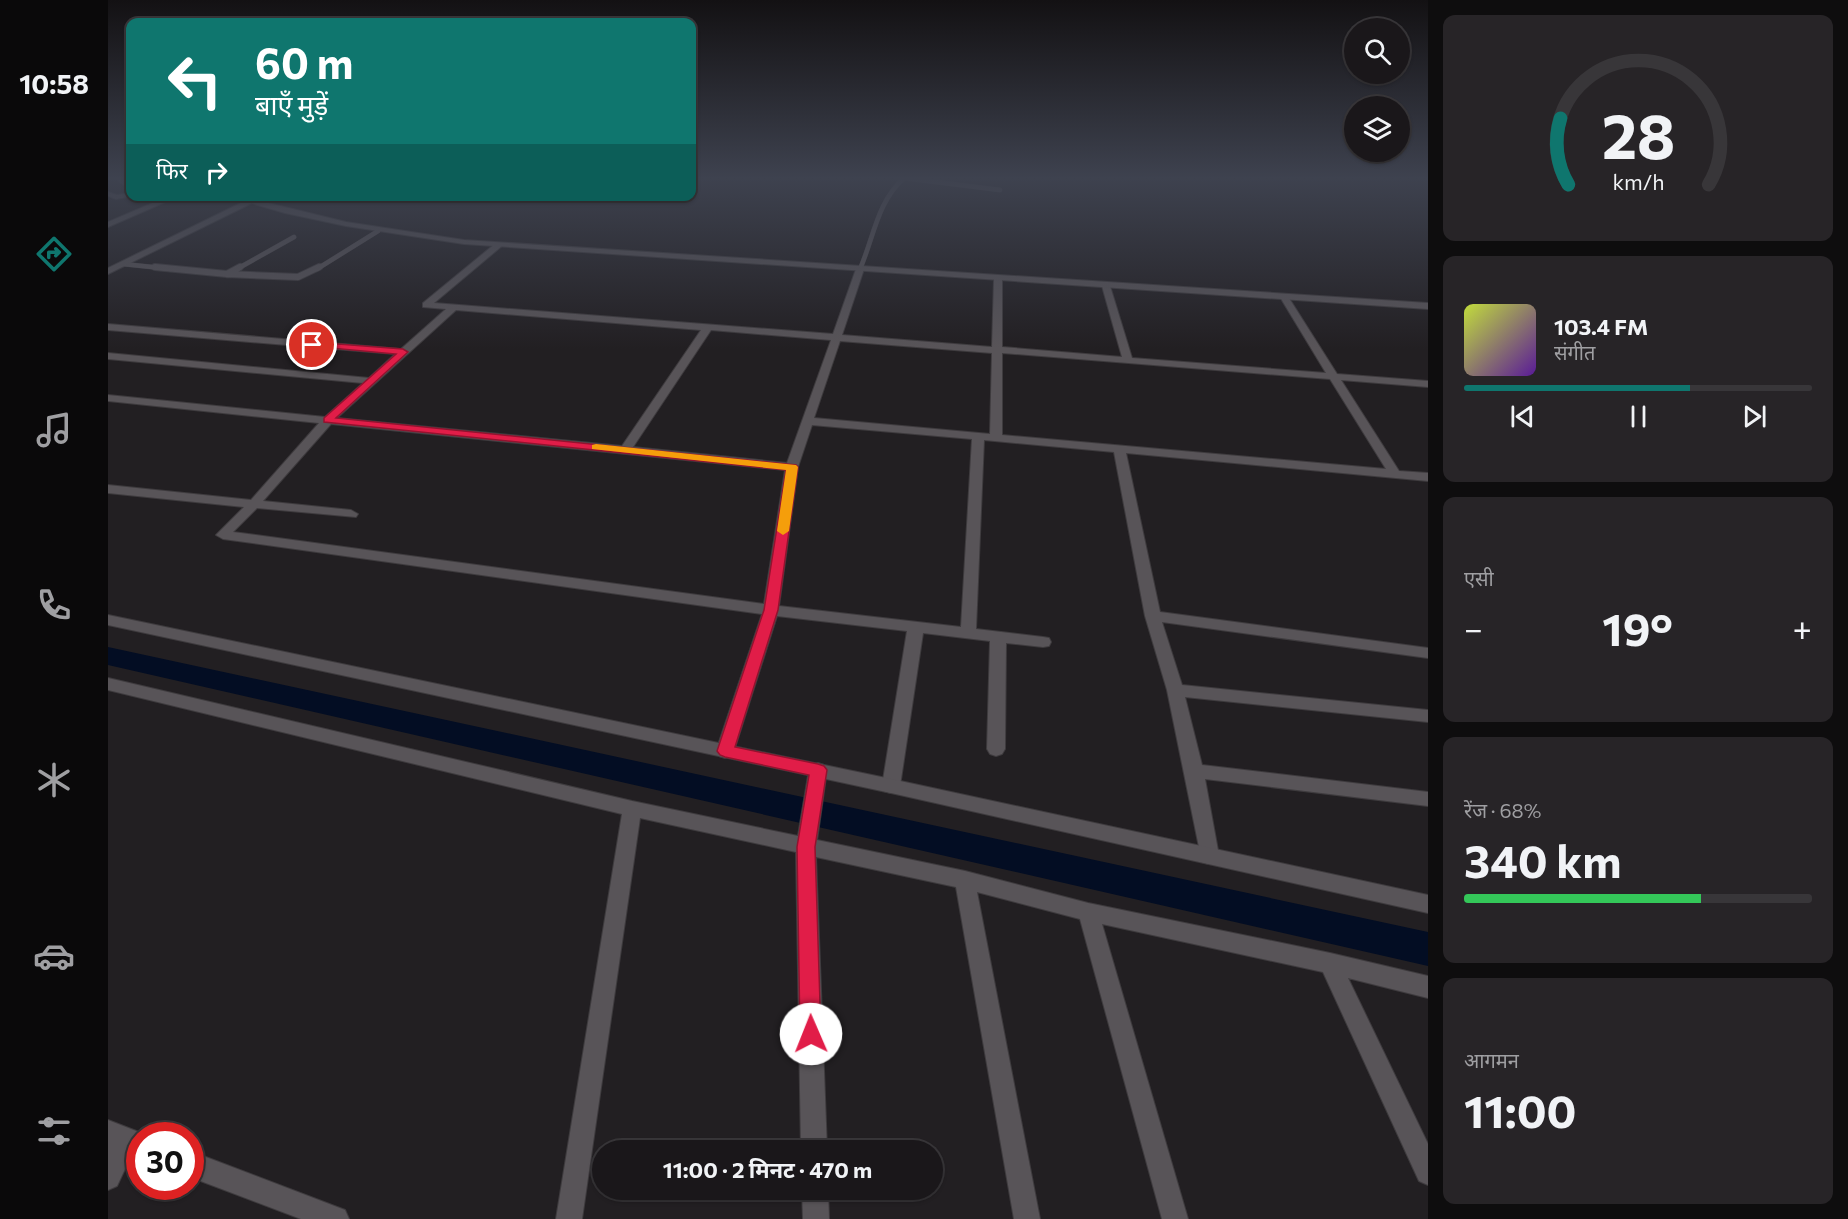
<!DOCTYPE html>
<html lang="hi">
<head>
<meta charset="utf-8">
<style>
	:root { --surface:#1a171a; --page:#272427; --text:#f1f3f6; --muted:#9f9fa2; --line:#383639; --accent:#0f766e }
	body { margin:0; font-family:Commissioner,"Noto Sans Devanagari",sans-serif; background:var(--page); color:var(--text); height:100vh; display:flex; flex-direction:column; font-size:22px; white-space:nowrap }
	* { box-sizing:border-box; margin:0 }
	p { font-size:20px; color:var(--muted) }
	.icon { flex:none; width:33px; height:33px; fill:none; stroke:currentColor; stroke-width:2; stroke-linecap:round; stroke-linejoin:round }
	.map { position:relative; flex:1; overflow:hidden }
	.panel { display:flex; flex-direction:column; gap:15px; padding:15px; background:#0e0d0e; width:420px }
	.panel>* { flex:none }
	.hud { position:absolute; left:18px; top:18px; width:570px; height:183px; border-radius:12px; box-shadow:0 2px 4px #0004,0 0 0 2px var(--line); background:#0f766e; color:#fff; overflow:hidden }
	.controls { position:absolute; left:1236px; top:18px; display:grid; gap:12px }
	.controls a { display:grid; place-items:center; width:66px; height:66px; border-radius:50%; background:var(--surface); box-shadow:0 2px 4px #0004,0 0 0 2px var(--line); font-size:30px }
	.speed { position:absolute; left:18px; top:1122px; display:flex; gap:12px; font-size:30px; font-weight:700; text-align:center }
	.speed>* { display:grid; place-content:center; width:78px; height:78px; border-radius:50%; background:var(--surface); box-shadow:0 2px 4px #0004,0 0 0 2px var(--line); line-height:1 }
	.speed .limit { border:9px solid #d22; background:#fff; color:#111 }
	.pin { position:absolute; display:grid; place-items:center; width:51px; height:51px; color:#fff; margin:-26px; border:3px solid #fff; border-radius:50%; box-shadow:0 2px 6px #0007 }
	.me { position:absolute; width:66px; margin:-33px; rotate:359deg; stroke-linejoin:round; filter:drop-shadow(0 0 4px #0008) }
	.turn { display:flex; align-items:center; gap:21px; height:126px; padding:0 30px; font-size:27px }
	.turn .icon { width:78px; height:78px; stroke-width:2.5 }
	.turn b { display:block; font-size:42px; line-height:51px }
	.then { display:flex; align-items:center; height:57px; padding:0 30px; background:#0003; gap:12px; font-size:22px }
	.big { font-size:45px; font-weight:700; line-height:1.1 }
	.panel .tile { flex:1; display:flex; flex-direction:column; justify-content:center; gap:9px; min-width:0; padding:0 21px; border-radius:12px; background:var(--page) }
	.panel .dial { align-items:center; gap:0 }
	.dial svg { height:156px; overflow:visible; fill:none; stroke:var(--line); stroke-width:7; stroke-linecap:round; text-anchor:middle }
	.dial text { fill:var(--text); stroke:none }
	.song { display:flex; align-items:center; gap:18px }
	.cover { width:72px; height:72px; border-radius:9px; background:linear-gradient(135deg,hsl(70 70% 55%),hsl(270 70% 35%)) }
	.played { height:6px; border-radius:3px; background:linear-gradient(90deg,var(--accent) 65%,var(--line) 65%) }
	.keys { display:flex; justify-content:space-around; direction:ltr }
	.heat { display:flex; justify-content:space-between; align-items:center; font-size:33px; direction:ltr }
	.charge { height:9px; border-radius:4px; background:linear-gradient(90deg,#34c759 68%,var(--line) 0) }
	.trip { position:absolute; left:484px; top:1140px; width:351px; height:60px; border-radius:30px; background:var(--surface); box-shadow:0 2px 4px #0004,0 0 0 2px var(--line); font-weight:700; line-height:60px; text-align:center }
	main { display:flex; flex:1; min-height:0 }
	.menu { display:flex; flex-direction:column; width:108px; justify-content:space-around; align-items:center; background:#0a090a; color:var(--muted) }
	.menu .icon { width:42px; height:42px }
	.menu .active { color:var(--accent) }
	.menu b { font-size:27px; color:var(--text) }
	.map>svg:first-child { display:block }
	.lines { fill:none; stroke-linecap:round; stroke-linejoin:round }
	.canal { fill:#030d23; fill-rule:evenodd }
	.lane-far1-casing { stroke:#3e3b3e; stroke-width:5 }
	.lane-casing { stroke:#3e3b3e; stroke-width:8 }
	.street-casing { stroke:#3e3b3e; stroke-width:2 }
	.secondary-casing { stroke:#3e3b3e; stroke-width:2 }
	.lane-far1 { stroke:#585458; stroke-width:4.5 }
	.lane { stroke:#585458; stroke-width:6 }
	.street { fill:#585458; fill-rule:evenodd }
	.secondary { fill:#585458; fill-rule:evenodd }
	.route { fill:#e11d48; stroke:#92132f; stroke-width:1.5 }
	.slow { fill:#f59e0b }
</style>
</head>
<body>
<main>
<nav class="menu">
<b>10:58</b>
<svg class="icon active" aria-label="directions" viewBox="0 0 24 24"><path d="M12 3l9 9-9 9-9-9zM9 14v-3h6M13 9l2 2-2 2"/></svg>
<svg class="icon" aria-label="music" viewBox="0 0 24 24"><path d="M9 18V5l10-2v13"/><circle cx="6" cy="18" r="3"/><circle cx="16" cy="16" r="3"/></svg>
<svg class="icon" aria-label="phone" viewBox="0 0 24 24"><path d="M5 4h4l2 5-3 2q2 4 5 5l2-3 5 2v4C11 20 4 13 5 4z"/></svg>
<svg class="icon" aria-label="climate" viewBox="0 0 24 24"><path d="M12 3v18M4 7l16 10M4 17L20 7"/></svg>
<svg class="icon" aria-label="car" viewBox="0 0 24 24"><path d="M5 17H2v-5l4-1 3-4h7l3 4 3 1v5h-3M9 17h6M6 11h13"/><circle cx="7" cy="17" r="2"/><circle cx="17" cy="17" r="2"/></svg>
<svg class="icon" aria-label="filters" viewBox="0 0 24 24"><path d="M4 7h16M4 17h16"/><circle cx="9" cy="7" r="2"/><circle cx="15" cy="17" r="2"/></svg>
</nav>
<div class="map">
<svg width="1320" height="1219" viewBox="0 0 1320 1219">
	<rect width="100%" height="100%" fill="#221f22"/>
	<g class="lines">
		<path class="canal" d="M0 647 1320 932V966L0 665Z"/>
		<defs>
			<path id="lane-far1" d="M796 178 892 190
				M15 264 63 269
				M129 269 186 237
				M209 269 270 231
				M752 269C766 237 769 202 796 178"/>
			<path id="lane" d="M47 267 119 274 190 277 211 267
				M119 274 132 267"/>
			<path id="street" d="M6 178H13L22 184V189Z
				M0 192 9 195 22 193 24 196 8 199 0 196Z
				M61 196H71L0 227V222Z
				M139 200 146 202 0 274V268Z
				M388 243 395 245 326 303 725 334 748 269 752 266 756 269 734 335 884 347 886 279 890 276 894 279V347L1014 357 994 286 998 283 1002 286 1024 358 1218 373 1172 297 1179 295 1229 374 1320 381V387L1233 380 1291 471 1320 473V481L1018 453 1052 612 1320 648V658L1054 622 1074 685 1320 710V722L1077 697 1094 765 1320 792V806L1097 779 1111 856 1108 862 1101 864 1094 862 1059 690 1037 616 1006 452 876 440 868 629 935 637 941 638 943 642 941 646 935 647 898 643 897 749 894 754 888 756 882 754 879 749 882 641 815 633 792 786 790 791 783 793 776 791 774 786 799 631 669 616 626 751 623 756 617 758 611 756 608 751 654 614 115 539 108 535 136 507 0 493V485L143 500 211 423 0 401V395L217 417 255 383 0 359V353L261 378 287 354 0 330V324L293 349 338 309 315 307V303ZM348 310 593 330 514 446 229 418ZM603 330 723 340 679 463 525 447ZM732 341 884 353 882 434 706 418ZM894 353 1222 379 1278 469 894 435ZM223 424 677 470 656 604 125 532 149 508 248 517 250 514 243 510 155 501ZM704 425 864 439 853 627 671 606 690 467Z
				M0 678 524 801 690 836 701 770 704 765 710 763 716 765 719 770 709 840 857 871 980 903 1222 953 1320 976V998L1240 978 1320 1144V1185L1311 1181 1215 972 994 924 1080 1219H1054L972 919 869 892 932 1219H906L848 887 708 857 719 1150H693L688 852 532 818 474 1219H448L514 814 0 690Z
				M0 1120 41 1136H32V1156L24 1154 9 1186 0 1190Z
				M82 1151 237 1210 241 1219H193L82 1177Z
				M694 1190H720L721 1219H695Z"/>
			<path id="secondary" d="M119 196H132L238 222 356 240 1320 303V309L356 244 238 226 177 213Z
				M0 615 783 779 1320 895V913L783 793 0 625Z"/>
		</defs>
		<use href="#lane-far1" class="lane-far1-casing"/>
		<use href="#lane" class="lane-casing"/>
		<use href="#street" class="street-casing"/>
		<use href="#secondary" class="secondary-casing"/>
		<use href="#lane-far1" class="lane-far1"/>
		<use href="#lane" class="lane"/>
		<use href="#street" class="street"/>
		<use href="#secondary" class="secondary"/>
	</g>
	<linearGradient id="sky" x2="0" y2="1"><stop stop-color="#131113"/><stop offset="0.51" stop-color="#3e424f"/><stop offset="1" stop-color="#3e424f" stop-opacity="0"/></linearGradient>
	<rect width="1320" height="349" fill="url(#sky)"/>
	<path class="route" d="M204 342 295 349 300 352 228 418 688 465 690 467 670 610 627 747 710 764 716 766 719 770 707 847 713 1034 710 1041 703 1044 695 1041 692 1034 689 847 701 775 617 757 612 755 609 751 656 610 678 470 216 422V418L288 354 201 346 200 345Z"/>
	<path class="slow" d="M488 444 688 465 690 467 681 531 675 535 669 531 678 470 484 449V445Z"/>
</svg>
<div class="controls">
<a><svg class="icon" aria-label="search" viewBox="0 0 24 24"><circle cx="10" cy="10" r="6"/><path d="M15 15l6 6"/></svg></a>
<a><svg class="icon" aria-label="layers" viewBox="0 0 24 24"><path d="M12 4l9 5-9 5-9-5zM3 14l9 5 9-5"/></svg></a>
</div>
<div class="speed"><div class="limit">30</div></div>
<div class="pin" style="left:204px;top:345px;background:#d93025"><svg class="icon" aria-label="arrive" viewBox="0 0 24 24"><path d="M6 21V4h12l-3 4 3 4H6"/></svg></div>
<svg class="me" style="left:703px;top:1034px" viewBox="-20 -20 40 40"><circle r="19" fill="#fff"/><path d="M0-13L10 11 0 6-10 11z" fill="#e11d48"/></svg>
<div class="trip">11:00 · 2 मिनट · 470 m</div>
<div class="hud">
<div class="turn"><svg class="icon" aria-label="left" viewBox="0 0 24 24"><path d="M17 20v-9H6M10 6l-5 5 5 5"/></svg><div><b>60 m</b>बाएँ मुड़ें</div></div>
<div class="then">फिर<svg class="icon" aria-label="right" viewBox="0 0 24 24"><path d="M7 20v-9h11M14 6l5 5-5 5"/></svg></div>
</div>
</div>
<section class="panel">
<div class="tile dial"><svg viewBox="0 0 100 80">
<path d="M14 69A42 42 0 1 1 86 69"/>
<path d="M14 69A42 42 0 0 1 10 35" stroke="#0f766e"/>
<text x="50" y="56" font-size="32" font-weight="700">28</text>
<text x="50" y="72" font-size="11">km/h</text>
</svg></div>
<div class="tile">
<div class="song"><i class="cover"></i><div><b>103.4 FM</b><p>संगीत</p></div></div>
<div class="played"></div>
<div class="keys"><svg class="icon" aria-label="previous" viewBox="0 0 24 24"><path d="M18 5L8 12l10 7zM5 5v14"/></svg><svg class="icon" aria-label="pause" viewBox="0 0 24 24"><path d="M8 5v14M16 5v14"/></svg><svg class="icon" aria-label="next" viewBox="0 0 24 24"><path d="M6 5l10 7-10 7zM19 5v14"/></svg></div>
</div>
<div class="tile"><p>एसी</p>
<div class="heat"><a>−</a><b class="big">19°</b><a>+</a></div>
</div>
<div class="tile"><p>रेंज · 68%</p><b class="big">340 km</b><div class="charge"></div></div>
<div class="tile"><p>आगमन</p><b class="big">11:00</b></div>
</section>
</main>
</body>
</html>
